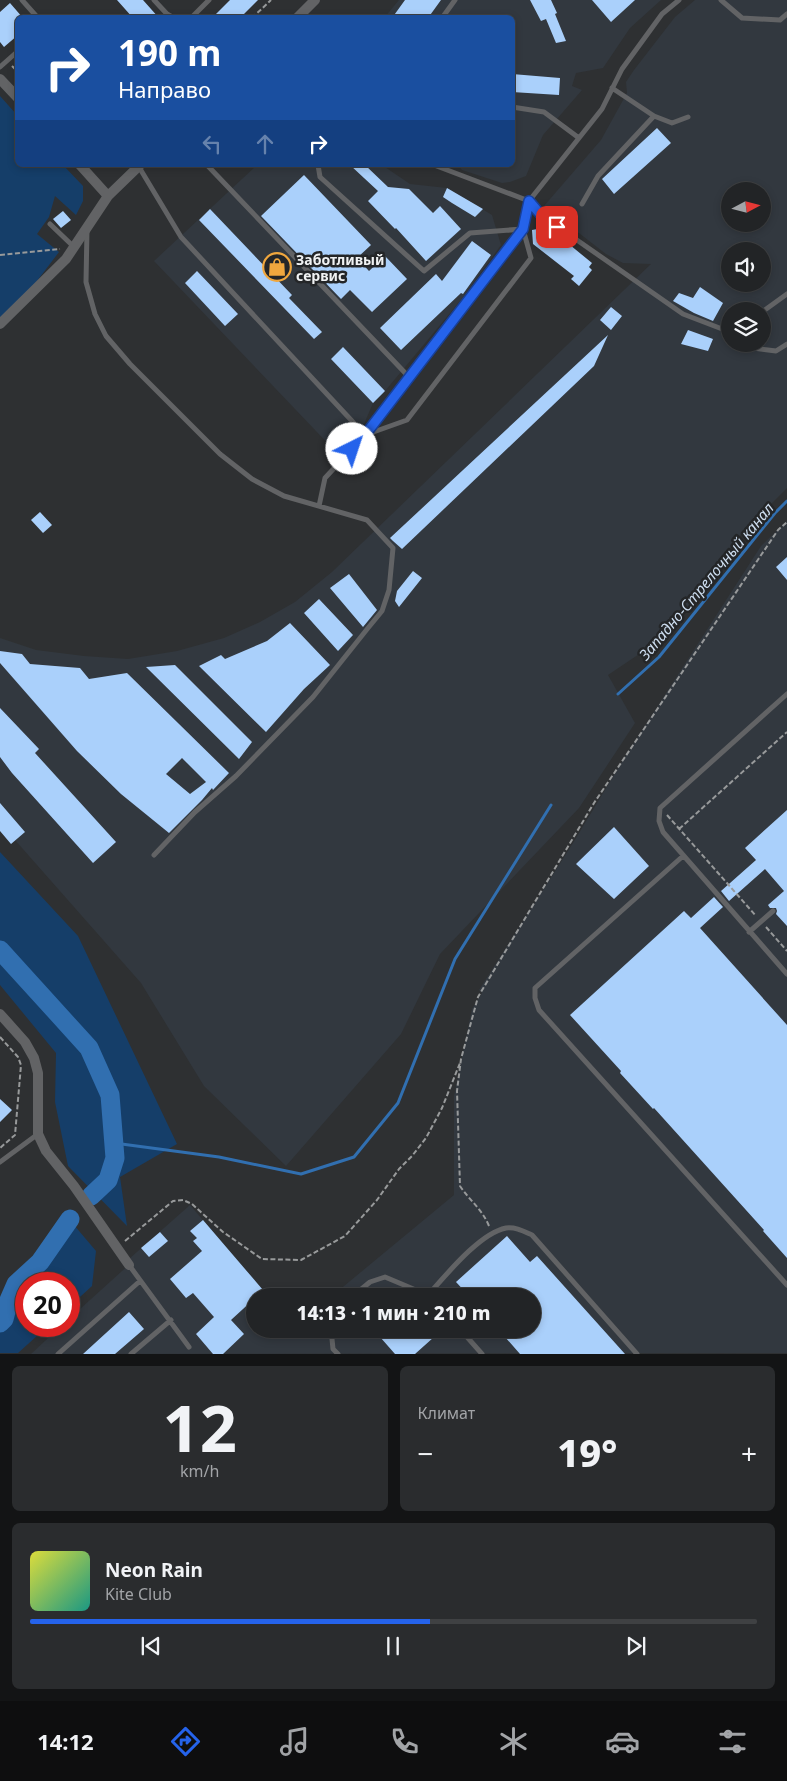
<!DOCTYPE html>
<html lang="ru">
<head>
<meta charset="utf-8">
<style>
	:root { --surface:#222426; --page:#2a2c2e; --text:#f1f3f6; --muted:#a2a4a7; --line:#3f4143; --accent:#2563eb }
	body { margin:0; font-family:"Noto Sans",sans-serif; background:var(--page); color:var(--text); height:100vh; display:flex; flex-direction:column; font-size:19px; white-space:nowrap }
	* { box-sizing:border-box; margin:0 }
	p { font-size:16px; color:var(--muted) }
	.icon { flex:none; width:28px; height:28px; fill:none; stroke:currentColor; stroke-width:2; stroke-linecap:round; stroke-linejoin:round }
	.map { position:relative; height:1354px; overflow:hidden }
	.panel { display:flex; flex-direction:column; gap:12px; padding:12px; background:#131415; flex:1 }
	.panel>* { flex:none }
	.banner { position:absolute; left:15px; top:15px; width:500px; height:152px; border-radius:8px; box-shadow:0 2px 8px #0003,0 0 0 1px var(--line); background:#1a4fa0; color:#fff; overflow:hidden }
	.needle { width:32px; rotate:83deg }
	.buttons { position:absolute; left:721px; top:182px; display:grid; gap:10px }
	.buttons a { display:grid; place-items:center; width:50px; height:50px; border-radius:50%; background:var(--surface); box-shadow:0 2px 8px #0003,0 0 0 1px var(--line); font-size:25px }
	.speed { position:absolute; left:15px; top:1272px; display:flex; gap:10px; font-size:25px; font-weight:700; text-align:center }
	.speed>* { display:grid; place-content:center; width:65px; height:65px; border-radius:50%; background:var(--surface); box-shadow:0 2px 8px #0003,0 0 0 1px var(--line); line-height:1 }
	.speed .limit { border:8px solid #d22; background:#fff; color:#111 }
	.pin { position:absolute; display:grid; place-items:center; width:42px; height:42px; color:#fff; margin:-21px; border-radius:10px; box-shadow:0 2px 8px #0006 }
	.me { position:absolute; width:55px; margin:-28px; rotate:41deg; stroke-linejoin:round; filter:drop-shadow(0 0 4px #0008) }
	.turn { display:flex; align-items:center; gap:18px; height:105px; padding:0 20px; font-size:22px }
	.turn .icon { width:65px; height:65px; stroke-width:2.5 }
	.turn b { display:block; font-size:35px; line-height:42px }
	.lanes { display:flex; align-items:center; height:48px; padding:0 20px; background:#0003; justify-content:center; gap:25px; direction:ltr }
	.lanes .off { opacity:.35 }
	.big { font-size:38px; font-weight:800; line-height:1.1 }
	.panel .widget { flex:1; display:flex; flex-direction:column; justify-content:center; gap:8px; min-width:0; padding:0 18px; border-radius:8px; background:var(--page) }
	.panel .dial { align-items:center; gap:0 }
	.dial b { font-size:65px; line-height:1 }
	.song { display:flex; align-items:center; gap:15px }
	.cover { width:60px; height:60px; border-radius:8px; background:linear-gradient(135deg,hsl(60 70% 55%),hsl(170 70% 35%)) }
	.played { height:5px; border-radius:2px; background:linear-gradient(90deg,var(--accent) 55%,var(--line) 55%) }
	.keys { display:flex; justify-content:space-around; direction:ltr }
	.heat { display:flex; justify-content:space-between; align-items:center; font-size:28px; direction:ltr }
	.panel .tiles { flex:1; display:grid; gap:12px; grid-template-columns:1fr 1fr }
	.widget:last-child { grid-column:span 2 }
	.trip { position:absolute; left:246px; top:1288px; width:295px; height:50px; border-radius:25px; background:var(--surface); box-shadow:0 2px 8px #0003,0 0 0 1px var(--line); font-weight:800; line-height:50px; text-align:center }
	.tab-bar { display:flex; height:80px; justify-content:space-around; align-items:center; background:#0e0e0f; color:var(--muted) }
	.tab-bar .icon { width:35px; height:35px }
	.tab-bar .current { color:var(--accent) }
	.tab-bar b { font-size:22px; color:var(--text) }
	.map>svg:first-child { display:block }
	.built { fill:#32383f; fill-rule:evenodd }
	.green { fill:#153e69 }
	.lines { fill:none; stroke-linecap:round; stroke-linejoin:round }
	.stream { stroke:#316fb0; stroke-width:3 }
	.river { stroke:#316fb0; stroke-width:19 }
	.building { fill:#aad0fb; fill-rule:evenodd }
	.path { stroke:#989a9b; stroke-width:2; stroke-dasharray:5 2.5; stroke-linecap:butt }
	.service { stroke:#626365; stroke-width:5 }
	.minor { stroke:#626365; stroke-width:10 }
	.route-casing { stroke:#184099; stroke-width:12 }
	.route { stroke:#2563eb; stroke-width:9 }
	.labels { text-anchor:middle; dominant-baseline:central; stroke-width:5; stroke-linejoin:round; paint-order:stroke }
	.poi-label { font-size:14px; font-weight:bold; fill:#f0f2f3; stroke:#242628; text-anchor:start }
	.water-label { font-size:15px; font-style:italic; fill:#cdddef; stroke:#242628 }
</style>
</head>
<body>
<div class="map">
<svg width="787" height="1354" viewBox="0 0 787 1354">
	<rect width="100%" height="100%" fill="#2e3032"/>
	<path class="built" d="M399 0H661L630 28 603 68 576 73 572 86 582 90 543 135 526 176 510 182 502 183 462 170 458 165H512V18H384Z
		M695 0H787V488L738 537 669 634 608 675 635 723 579 808 440 954 401 1034 286 1166 204 1086 141 983 0 823V638L36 650 84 656 128 659 177 651 224 638 260 622 295 602 332 572 651 264 623 263 606 254 544 206 601 140 627 93 626 82 634 70 675 17ZM730 191H762V224H730ZM730 251H762V284H730ZM730 311H762V344H730Z
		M257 165H382L410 184 447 188 492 215 501 245 461 300 385 391 373 403 364 424 336 452 154 261Z
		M787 521V1353L31 1354 61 1326H69V1319L132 1262 129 1259 190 1205 268 1296H255V1329H532V1296H332L454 1195V1096L472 1009 482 993 479 990 573 843 623 760 761 546Z"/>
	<path class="green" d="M0 96 17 115 18 165H63L83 186V201L76 215 55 196 49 217 37 234 59 252 24 298 0 320Z
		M0 852 78 936 177 1144 120 1177 127 1226 68 1166 55 1102 56 1053 0 985Z
		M74 1225 96 1251 92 1286 69 1307V1284H27Z
		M26 1284V1326H48L18 1353H0V1329L12 1318Z"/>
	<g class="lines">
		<path class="stream" d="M618 694 659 657 775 513 787 501
			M114 1143 219 1157 301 1174 354 1157 398 1103 455 959 551 805"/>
		<path class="river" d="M0 950 89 1048 110 1095 115 1158 108 1180 91 1196
			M0 1323 4 1319 9 1300 16 1284 40 1262 70 1219"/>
	</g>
	<path class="building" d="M117 0H143L159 18H133Z
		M230 0H258L240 18H212Z
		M405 0H441L428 18H392Z
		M530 0H551L557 13 555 14 566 41 556 43 546 19 541 21Z
		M592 0H635L611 22Z
		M10 3 23 18H18V35L4 47 0 42V12Z
		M512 74 560 78 559 95 512 92Z
		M657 128 671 143 614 194 602 179Z
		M350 165H365L388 187 409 189 433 213 440 206 461 229 426 261 396 228 395 229 368 201 378 191Z
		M304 175 371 245 357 258 369 271 385 256 407 279 372 312 350 290 341 299 261 216Z
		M447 188 483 209 475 217 452 203 443 197Z
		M210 209 292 295 289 298 322 332 314 339 199 220Z
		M63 211 71 220 61 228 53 219Z
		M548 227 592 263 589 267 592 270 579 286 571 279 574 276 533 244 532 230Z
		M472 241 491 255 463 294 461 293 401 350 380 328 436 274 442 281Z
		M197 271 238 314 225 326 185 283Z
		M700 287 723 303 713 321 694 313 673 301 679 293 693 298Z
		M611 307 622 316 611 330 600 320Z
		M688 330 713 339 708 351 681 344Z
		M608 335 594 366 402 549 393 541 390 538Z
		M343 347 385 391 373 403 331 359Z
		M40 512 52 525 43 533 31 520Z
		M787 557V580L776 567Z
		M413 571 422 578 399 607 395 601 397 591Z
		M349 574 377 610 363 627 330 588Z
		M319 599 353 635 338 651 304 613Z
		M290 623 330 665 304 689 266 732 199 666 221 655 225 659 267 641Z
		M0 651 22 654 30 664 80 668 89 679 127 673 229 773 213 790 212 788 202 800 169 833 121 794 77 751 0 663ZM182 758 206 782 190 794 166 774Z
		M175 665 252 742 239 759 146 667Z
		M0 708 39 749 35 753 116 842 93 863 12 773 0 757Z
		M0 803 25 832 11 844 0 831Z
		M787 810V926L776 914 777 911 776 908H770L768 905 784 891 765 869 729 901 721 891 756 860 745 848Z
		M614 827 649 866 614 899 576 864Z
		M714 897 723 907 700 928 787 1025V1258L763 1231 764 1230 654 1108 653 1109 620 1073 621 1071 570 1015 684 911 691 918Z
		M0 1099 12 1110 0 1122Z
		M203 1220 263 1290 255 1296V1298L231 1320 244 1334 223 1354H213L196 1334 214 1317 193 1293 186 1298 170 1279 202 1251 193 1241 197 1238 190 1231Z
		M160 1232 168 1241 149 1257 141 1248Z
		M507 1236 530 1262 537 1256 625 1354H520L498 1329H532V1296H469L456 1282Z
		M129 1312 144 1329 115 1354H83Z
		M373 1329H443L415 1354H395Z"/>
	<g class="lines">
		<path class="path" d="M252 18 271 0
			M12 66 18 72
			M0 255 60 249
			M667 815 756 916
			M679 829 787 732
			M766 927 787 951
			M0 1037 18 1057 21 1065 15 1135 0 1148
			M489 1226C482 1209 470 1201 460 1186L457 1091 461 1059 478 997 594 803 778 530 787 522
			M125 1241 173 1201 183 1200 192 1204 223 1232 262 1259 301 1260 345 1236 377 1200 399 1169 412 1156 426 1138 442 1108 460 1063"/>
		<path class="service" d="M22 0 38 18
			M154 0 167 14 174 18
			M721 0 742 18 780 20 787 14
			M191 18 209 0
			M442 18 455 0
			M0 67 18 51
			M612 88 654 116 672 123 688 117
			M512 107 544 112 579 138
			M207 165 409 377
			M434 165 529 201 602 109 622 69 662 14 679 0
			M139 167 181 237 365 435 407 420 531 258 523 229 470 233 424 271 320 177 318 165
			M582 204 598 176 654 116
			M50 224 74 247
			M87 230 86 282 95 314 106 336 130 364 220 454 252 479 284 496 367 520 393 548 389 590 382 611 368 628 313 697 236 776 195 812 154 855
			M762 312 787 294
			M748 344 753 348 776 351 787 344
			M319 506 325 478 365 435 523 229 529 201 541 215 683 314 730 332
			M787 694 660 808 659 821 663 832 787 974
			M683 856 535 988V998L539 1010 787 1285
			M749 932 773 911
			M0 1162 38 1134
			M129 1265 189 1347
			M429 1294C446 1275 480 1233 506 1228 516 1227 523 1231 532 1235L637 1354
			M353 1296 370 1282 385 1277 430 1296
			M331 1329 333 1349 338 1354
			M460 1329 482 1354
			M58 1354 140 1281
			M131 1354 171 1320"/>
		<path class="minor" d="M297 18 315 0
			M0 79 18 98
			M80 165 108 196
			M0 324 66 259 108 196 140 165
			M0 1014 25 1042 34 1058 38 1073V1134L46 1151 74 1186 129 1265"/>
	</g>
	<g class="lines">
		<defs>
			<path id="route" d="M352 449 365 435 523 229 529 201 541 215 557 227"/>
		</defs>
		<use href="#route" class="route-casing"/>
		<use href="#route" class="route"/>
	</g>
	<defs>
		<symbol id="shop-ring" viewBox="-11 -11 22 22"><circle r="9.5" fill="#242628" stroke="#f0a73e" stroke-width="1.5"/><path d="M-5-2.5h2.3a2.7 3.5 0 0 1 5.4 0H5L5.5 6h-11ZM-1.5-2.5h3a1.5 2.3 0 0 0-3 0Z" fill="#f0a73e"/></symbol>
	</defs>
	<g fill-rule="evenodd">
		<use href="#shop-ring" x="261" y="251" width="32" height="32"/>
	</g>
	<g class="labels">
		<g class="poi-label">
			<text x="296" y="259">Заботливый<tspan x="296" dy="16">сервис</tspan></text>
		</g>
		<g class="water-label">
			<text transform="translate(706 581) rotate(-50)">Западно-Стрелочный канал</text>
		</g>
	</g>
</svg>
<div class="buttons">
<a><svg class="needle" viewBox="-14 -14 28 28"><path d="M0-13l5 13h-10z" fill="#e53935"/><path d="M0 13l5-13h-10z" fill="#a2a4a7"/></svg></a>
<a><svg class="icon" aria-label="sound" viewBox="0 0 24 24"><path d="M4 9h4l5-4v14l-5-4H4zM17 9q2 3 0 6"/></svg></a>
<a><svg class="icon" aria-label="layers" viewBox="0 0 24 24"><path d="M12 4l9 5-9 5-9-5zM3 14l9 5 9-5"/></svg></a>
</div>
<div class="speed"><div class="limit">20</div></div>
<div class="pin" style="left:557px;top:227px;background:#d93025"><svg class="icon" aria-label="arrive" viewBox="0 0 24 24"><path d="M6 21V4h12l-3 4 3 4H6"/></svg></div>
<svg class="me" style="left:352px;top:449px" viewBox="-20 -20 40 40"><circle r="19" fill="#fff"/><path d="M0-13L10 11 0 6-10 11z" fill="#2563eb"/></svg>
<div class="trip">14:13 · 1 мин · 210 m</div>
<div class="banner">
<div class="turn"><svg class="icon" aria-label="right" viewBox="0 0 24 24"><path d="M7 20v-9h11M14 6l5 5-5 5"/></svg><div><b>190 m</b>Направо</div></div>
<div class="lanes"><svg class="icon off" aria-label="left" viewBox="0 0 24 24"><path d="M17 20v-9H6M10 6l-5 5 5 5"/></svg><svg class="icon off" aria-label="ahead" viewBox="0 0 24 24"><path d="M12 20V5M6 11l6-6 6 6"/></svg><svg class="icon" aria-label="right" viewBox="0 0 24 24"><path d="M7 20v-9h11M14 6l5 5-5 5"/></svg></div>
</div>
</div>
<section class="panel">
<div class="tiles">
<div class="widget dial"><b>12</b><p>km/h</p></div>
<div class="widget"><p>Климат</p>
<div class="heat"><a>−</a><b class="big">19°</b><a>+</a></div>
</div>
<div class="widget">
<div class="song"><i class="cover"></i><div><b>Neon Rain</b><p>Kite Club</p></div></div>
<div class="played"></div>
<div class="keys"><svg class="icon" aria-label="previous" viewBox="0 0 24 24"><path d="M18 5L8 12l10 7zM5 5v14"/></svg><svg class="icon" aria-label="pause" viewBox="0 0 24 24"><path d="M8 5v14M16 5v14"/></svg><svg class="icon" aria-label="next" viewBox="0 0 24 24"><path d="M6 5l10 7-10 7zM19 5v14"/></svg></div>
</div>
</div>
</section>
<nav class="tab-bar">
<b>14:12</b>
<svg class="icon current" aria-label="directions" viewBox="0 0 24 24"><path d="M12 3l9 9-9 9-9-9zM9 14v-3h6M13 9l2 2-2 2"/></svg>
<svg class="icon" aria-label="music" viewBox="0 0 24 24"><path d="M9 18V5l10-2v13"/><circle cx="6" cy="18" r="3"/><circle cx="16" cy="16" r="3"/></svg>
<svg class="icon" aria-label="phone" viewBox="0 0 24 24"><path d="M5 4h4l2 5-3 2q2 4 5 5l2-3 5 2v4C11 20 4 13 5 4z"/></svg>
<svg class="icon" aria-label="climate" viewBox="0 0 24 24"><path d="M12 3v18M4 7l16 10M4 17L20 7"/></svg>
<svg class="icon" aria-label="car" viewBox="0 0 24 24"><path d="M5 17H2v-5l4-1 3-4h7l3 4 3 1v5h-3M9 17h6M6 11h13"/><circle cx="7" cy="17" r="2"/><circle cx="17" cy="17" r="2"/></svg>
<svg class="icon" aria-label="filters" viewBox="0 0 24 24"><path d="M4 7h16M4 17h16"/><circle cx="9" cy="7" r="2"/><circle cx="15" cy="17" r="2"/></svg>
</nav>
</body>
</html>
